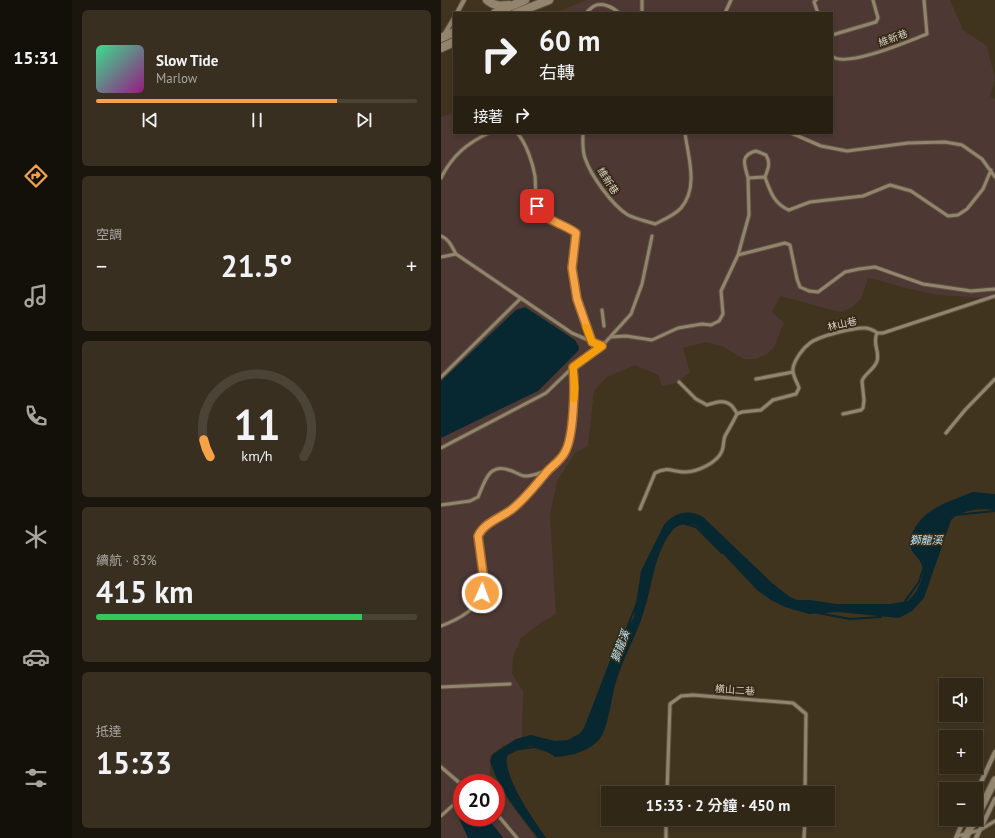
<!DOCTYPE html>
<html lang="zh-TW">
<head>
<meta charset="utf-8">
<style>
	:root { --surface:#302717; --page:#382f20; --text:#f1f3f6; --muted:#a8a5a1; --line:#4b4436; --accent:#f6a247 }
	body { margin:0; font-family:"PT Sans","Noto Sans TC",sans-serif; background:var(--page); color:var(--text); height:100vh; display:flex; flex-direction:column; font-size:15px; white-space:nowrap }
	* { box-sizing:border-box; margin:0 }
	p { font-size:13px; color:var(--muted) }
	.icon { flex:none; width:22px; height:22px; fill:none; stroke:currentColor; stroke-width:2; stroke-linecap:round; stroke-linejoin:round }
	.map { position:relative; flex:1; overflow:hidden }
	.details { display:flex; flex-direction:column; gap:10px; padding:10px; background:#1a150d; width:369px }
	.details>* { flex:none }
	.hud { position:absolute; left:12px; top:12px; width:380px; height:122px; border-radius:0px; box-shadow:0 2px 6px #0003,0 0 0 1px var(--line); background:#302717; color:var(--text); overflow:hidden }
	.controls { position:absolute; left:498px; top:678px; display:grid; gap:8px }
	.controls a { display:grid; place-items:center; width:44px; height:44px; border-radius:0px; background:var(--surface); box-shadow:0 2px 6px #0003,0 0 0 1px var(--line); font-size:20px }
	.speed { position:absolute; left:12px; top:774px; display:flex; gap:8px; font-size:20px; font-weight:700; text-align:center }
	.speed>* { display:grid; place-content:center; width:52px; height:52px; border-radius:50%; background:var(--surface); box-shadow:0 2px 6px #0003,0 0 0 1px var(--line); line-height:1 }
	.speed .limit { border:6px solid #d22; background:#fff; color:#111 }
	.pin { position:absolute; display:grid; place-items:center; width:34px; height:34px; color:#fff; margin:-17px; border-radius:8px; box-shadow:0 2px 6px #0006 }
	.me { position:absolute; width:44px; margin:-22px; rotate:2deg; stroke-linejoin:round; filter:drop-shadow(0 0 3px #0008) }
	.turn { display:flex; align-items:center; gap:14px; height:84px; padding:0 20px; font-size:18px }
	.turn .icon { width:52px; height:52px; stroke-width:2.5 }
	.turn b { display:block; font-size:28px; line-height:34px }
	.then { display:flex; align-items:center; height:38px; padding:0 20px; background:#0003; gap:8px; font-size:15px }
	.big { font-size:30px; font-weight:600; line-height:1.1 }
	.details .card { flex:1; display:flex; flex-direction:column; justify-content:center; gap:6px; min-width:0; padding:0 14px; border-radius:6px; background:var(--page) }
	.details .dial { align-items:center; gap:0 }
	.dial svg { height:104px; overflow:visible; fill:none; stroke:var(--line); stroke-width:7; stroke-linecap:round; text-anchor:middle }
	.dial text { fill:var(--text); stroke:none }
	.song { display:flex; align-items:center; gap:12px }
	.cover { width:48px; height:48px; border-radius:6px; background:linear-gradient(135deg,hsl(150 70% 55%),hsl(310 70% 35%)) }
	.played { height:4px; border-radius:2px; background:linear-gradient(90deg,var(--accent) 75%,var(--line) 75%) }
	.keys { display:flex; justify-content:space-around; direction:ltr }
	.heat { display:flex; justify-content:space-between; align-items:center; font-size:22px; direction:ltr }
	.charge { height:6px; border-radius:3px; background:linear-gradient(90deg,#34c759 83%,var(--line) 0) }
	.trip { position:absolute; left:160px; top:786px; width:234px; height:40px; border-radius:0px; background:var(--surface); box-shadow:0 2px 6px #0003,0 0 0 1px var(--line); font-weight:600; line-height:40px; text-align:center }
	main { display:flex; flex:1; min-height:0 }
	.menu { display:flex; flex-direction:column; width:72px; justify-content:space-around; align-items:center; background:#131009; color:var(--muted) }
	.menu .icon { width:28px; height:28px }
	.menu .current { color:var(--accent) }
	.menu b { font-size:18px; color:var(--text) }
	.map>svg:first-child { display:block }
	.industrial { fill:#4d3834 }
	.water { fill:#072731 }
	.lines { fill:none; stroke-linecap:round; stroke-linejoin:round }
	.stream { stroke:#072731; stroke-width:2 }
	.service-casing { stroke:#5d5340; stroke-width:5 }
	.minor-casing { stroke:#5d5340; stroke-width:6 }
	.tertiary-casing { stroke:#5d5340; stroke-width:9 }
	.secondary-casing { stroke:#5d5340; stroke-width:10 }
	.service { stroke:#93856d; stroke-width:3 }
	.minor { stroke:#93856d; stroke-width:4 }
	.tertiary { stroke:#93856d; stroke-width:7 }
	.secondary { stroke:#93856d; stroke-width:8 }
	.route-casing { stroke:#a0692e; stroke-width:10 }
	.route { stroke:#f6a247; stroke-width:7 }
	.slow { stroke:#f59e0b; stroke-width:7 }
	.labels { text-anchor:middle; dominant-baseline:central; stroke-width:3.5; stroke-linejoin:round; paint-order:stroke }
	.street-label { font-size:10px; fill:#dad2c6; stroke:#362a16 }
	.water-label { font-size:11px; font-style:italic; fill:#beecfd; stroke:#362a16 }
</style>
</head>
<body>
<main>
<nav class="menu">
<b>15:31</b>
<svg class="icon current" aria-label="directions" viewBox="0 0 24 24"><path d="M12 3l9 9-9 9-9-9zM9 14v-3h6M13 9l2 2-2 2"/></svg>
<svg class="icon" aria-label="music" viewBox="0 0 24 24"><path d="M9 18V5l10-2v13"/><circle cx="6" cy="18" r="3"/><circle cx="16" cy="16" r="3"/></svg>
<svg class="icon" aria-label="phone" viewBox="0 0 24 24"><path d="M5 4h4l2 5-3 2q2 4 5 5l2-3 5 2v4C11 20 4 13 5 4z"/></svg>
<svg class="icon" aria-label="climate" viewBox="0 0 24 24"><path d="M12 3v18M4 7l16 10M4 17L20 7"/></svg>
<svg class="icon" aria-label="car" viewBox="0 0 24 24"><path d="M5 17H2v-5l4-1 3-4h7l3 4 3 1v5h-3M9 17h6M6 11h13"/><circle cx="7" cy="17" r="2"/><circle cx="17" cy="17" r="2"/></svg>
<svg class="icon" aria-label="filters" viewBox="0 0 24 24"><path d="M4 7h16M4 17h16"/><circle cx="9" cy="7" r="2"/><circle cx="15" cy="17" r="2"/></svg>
</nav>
<section class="details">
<div class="card">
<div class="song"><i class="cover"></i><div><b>Slow Tide</b><p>Marlow</p></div></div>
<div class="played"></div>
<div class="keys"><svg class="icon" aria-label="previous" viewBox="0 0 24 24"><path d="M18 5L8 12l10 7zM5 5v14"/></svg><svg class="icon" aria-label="pause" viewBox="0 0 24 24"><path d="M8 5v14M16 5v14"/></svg><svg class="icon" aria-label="next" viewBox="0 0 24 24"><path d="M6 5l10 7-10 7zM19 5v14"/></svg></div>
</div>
<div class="card"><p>空調</p>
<div class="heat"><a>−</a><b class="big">21.5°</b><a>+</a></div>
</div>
<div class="card dial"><svg viewBox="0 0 100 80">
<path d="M14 69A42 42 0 1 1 86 69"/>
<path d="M14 69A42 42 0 0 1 9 56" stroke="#f6a247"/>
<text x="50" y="56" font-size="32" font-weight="700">11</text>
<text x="50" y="72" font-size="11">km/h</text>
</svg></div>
<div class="card"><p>續航 · 83%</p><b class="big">415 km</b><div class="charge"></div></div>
<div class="card"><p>抵達</p><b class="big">15:33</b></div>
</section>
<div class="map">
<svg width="554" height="838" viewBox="0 0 554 838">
	<rect width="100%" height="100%" fill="#40341f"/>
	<path class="industrial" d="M146 0H509L522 30 546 46 554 79 549 96 554 99V295L544 298 497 295 464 288 437 280 427 278 420 299 410 308 399 312 339 296 331 312 343 323 333 347 326 354 315 359H303L283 347 265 342 242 348 249 373 232 384 221 386 217 375 194 365 166 377 153 391 147 446 134 453 116 481 109 515 115 614 98 624 80 638 72 657 71 674 82 691 81 738 61 746 49 756V774L54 783H21V817H55V784L95 838H0V117L13 113V133H391V13H114Z"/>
	<path class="water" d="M84 307 134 340 138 347 137 351 97 391 0 438V381L75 310Z
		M532 492 554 494V510C540 508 520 510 510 520L483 598 471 611 458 618 397 612 368 614 344 607 330 600 316 590 255 525C246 524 237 523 231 531 212 555 212 586 202 614 195 636 183 656 176 679 170 694 168 732 156 742 144 752 130 756 114 757 92 741 91 744 67 755L66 757C63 779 93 820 105 838H97C78 814 58 790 49 761L52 754 75 739 90 735 114 741 127 740 138 734 143 728 175 645 193 617 200 571 223 525C234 512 247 509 262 517L331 583 349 597 356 600H369L395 604H449L467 601C476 592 486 576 480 563 478 558 472 554 470 548 467 540 470 535 474 528 486 507 510 501 532 492Z
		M21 815V817C46 817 48 818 62 838H27L17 816Z"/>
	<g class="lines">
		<path class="stream" d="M514 515 554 511
			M241 523 255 527 281 553
			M462 604 478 582 482 570
			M377 613 409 619 440 617
			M184 633 196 603
			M78 749 94 747 109 752"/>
		<defs>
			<path id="service" d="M375 0 373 2 377 13
				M145 13C147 11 150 8 153 6 161 2 172 7 178 13
				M201 13V0
				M284 13 290 0
				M391 35 435 22 437 18 432 0
				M391 56C404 69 470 40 486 34L483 0
				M76 133C85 142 92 164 94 176 95 187 93 204 100 213 109 223 125 225 135 233L131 268 135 299 151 342
				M142 133C142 141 141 150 144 158 150 176 171 205 187 215 195 219 205 221 214 224 222 220 234 215 240 208 258 187 247 157 244 133
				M350 133 380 146 406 151 467 143 504 142 521 145 541 159 554 177
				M0 178C11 156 26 143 48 133
				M307 178C304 166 298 155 315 151L325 155C330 163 327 169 324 177
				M0 236C8 239 11 247 15 254L131 333 161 346
				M297 255 344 243 349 245 356 279 359 287 368 291 377 292 404 272 418 269 434 267 482 284 530 291 554 289
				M0 257 15 254
				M161 310 163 326
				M169 337 185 336 211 340 237 328 261 324 270 325 278 321 282 314 280 291 297 255 308 215 307 178 324 177C329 191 333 204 348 210L369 202 422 196 449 185 470 191 507 216 517 215 526 209 542 189 550 170
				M0 377 79 299
				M315 379 352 372
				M296 414 301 412 320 410 332 400 355 394 358 388C356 381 351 376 352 368 354 359 362 348 369 343 378 336 414 327 425 328 430 329 433 330 436 333H442L554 296
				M402 414 420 410 422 408 423 400 421 381C424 373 433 370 436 361 439 351 431 344 436 333
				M505 433 524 410 554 379
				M0 448 105 393 132 367 161 346 190 314 201 284 211 236
				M0 505 29 501 37 497C44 482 47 463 68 470 73 471 78 475 83 476 91 477 100 472 107 470
				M199 509 214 473C226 466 232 472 244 472 256 472 276 463 281 451 283 446 282 441 284 436 288 429 292 422 296 414 295 411 293 409 291 406 284 399 275 402 266 405L255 399 238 382
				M0 626C16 620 34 611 41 595 46 583 39 550 37 536 43 523 59 518 70 510 83 500 93 487 104 474 110 466 119 462 124 452 133 436 134 387 132 367
				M0 687 69 684
				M0 767 21 785
				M226 793 229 704 240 696 252 695 352 703 365 714 364 793
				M55 813 76 838
				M0 816 21 797
				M225 819V838
				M516 836 539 830 554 821
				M363 838 364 819"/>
			<path id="minor" d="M16 13 23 0
				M3 35 13 18
				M535 793 554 752
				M515 838 523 819
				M535 838 554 799"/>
			<path id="tertiary" d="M535 818 554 780
				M524 838 534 819"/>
			<path id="secondary" d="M46 0C53 6 59 6 68 5
				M54 13 84 0
				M75 13 108 0
				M0 38 13 32
				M0 48 13 42"/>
		</defs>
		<use href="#service" class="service-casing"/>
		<use href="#minor" class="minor-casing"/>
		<use href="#tertiary" class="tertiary-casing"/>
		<use href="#secondary" class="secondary-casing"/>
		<use href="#service" class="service"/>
		<use href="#minor" class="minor"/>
		<use href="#tertiary" class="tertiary"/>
		<use href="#secondary" class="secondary"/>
	</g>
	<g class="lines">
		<defs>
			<path id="route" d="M41 593 42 573 37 536C43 523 59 518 70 510 83 500 93 487 104 474 110 466 119 462 124 452 133 436 134 387 132 367L161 346 151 342 136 299 131 268 135 233C122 223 104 222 96 206"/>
		</defs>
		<use href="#route" class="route-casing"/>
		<use href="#route" class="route"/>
		<path class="slow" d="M133 399 134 388 132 367 161 346 151 342 145 327"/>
	</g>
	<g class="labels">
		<g class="street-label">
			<text transform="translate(452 38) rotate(-20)">維新巷</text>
			<text transform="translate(167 181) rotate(57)">維新巷</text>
			<text transform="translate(401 324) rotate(-13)">林山巷</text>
			<text transform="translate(294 690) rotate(4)">橫山二巷</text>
		</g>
		<g class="water-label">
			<text x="485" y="540">獅龍溪</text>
			<text transform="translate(179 646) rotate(-70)">獅龍溪</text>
		</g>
	</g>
</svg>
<div class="controls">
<a><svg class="icon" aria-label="sound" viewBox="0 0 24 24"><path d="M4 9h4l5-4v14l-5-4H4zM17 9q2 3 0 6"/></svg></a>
<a>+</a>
<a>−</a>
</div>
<div class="speed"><div class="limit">20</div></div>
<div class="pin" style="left:96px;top:206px;background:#d93025"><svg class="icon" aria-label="arrive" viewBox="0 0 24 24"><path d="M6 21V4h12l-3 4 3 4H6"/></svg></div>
<svg class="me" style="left:41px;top:593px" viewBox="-20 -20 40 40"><circle r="17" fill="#f6a247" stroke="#fff" stroke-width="3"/><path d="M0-11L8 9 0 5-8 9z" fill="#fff"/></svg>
<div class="trip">15:33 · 2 分鐘 · 450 m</div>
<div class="hud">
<div class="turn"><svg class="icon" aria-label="right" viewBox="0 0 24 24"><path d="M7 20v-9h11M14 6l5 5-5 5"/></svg><div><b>60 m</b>右轉</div></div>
<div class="then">接著<svg class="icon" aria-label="right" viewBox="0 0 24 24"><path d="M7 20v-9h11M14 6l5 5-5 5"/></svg></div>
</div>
</div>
</main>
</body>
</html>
